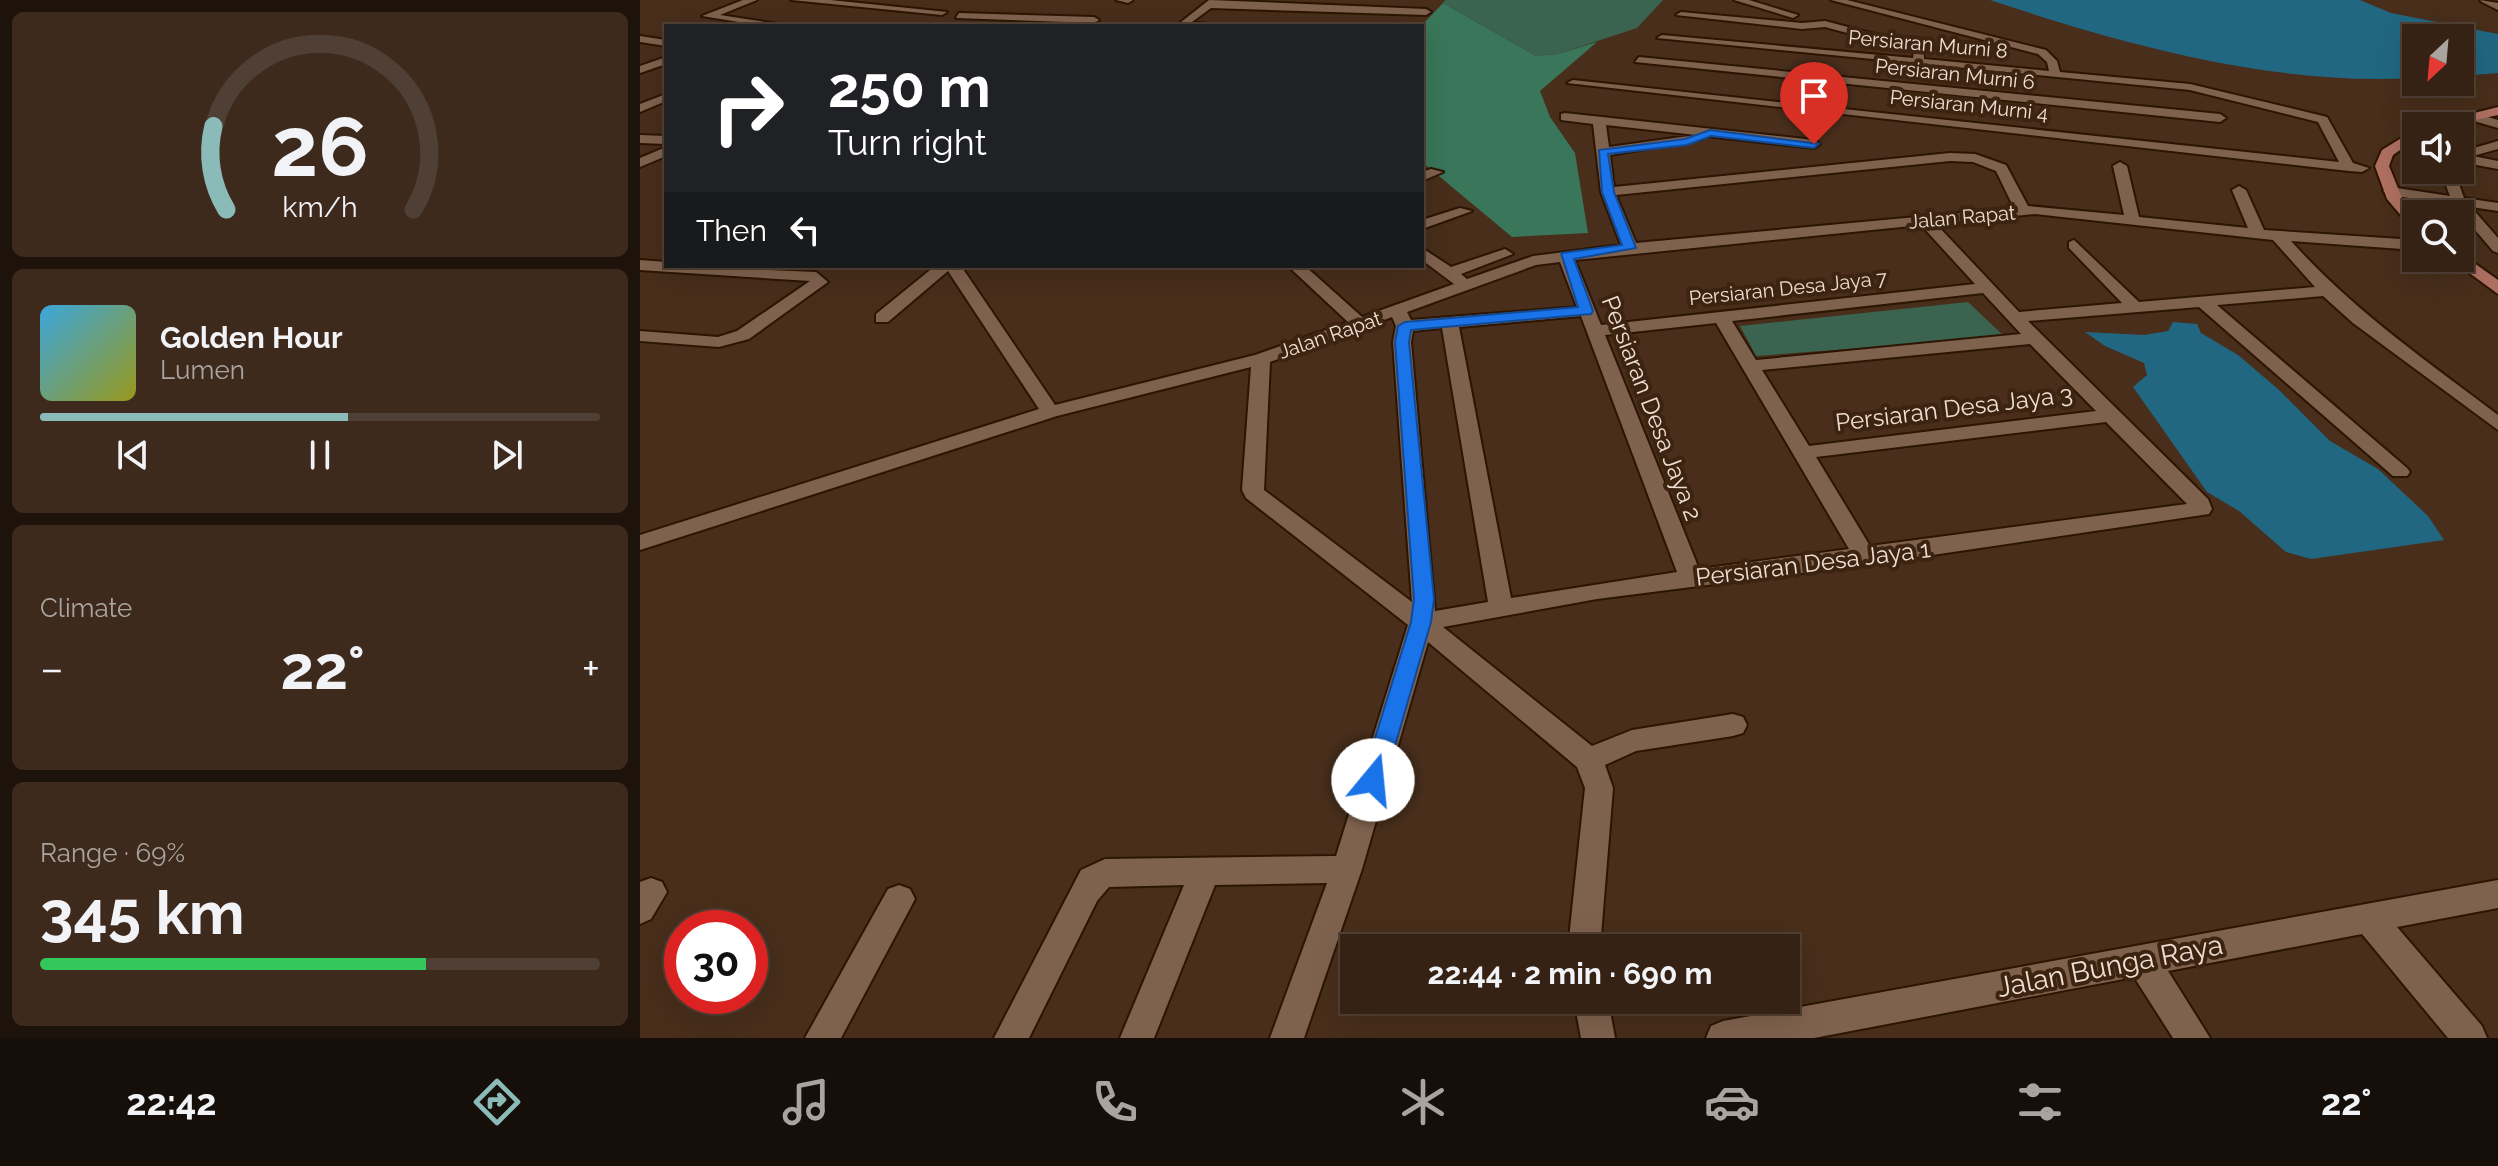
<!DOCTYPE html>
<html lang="en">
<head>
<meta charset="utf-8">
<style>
	:root { --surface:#362214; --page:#3d2a1d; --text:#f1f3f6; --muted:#aaa4a0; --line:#503f34; --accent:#8bbbb9 }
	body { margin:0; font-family:Raleway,sans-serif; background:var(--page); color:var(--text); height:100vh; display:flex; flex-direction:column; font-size:30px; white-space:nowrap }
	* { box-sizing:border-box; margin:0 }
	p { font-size:26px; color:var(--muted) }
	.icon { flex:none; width:44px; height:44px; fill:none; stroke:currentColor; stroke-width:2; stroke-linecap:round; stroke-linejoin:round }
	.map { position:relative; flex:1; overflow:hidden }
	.side { display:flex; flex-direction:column; gap:12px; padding:12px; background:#1e130b; width:640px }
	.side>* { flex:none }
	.guide { position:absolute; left:24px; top:24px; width:760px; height:244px; border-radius:0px; box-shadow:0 8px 32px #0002,0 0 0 2px var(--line); background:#202124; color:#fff; overflow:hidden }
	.needle { width:52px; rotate:206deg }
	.tools { position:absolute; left:1762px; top:24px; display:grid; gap:16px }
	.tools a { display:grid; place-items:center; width:72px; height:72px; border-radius:0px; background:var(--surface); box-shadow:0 8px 32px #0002,0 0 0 2px var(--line); font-size:40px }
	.speed { position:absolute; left:24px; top:910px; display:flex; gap:16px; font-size:40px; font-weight:700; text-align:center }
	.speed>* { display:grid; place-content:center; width:104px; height:104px; border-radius:50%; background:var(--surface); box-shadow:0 8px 32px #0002,0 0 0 2px var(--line); line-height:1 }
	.speed .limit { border:12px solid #d22; background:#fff; color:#111 }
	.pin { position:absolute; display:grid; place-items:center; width:68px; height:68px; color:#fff; margin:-82px -34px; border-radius:50% 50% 50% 0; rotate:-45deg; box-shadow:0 0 8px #0007 }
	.pin .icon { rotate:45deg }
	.me { position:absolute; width:88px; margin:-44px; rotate:17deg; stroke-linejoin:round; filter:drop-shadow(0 0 6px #0008) }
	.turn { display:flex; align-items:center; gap:28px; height:168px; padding:0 32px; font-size:36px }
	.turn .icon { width:104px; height:104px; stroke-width:2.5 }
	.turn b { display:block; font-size:56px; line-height:68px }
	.then { display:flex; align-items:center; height:76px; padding:0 32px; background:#0003; gap:16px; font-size:30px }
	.big { font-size:60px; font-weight:700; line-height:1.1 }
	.side .card { flex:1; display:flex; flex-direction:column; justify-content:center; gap:12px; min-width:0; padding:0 28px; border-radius:12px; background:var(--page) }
	.side .dial { align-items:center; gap:0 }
	.dial svg { height:208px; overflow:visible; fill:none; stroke:var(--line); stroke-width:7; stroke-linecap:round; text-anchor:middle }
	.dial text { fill:var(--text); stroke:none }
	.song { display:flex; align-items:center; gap:24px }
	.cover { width:96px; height:96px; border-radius:12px; background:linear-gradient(135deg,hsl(200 70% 55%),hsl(60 70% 35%)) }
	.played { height:8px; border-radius:4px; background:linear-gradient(90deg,var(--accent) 55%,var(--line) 55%) }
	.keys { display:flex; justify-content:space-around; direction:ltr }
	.heat { display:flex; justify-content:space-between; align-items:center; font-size:44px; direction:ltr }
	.charge { height:12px; border-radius:6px; background:linear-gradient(90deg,#34c759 69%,var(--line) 0) }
	.trip { position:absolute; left:700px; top:934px; width:460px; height:80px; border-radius:0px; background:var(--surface); box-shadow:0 8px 32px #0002,0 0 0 2px var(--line); font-weight:700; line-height:80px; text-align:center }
	.dock { display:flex; height:128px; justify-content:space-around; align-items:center; background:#160e08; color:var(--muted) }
	.dock .icon { width:56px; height:56px }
	.dock .active { color:var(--accent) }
	.dock b { font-size:36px; color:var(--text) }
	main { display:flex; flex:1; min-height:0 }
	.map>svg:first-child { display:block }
	.green { fill:#3a644f }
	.forest { fill:#39765a }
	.water { fill:#216781 }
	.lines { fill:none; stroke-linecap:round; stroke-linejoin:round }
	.minor-casing { stroke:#2d1503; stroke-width:4 }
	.primary-casing { stroke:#2d1503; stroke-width:4 }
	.minor { fill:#7f624e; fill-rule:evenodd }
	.primary { fill:#ae7061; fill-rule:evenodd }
	.route { fill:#1a73e8; stroke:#114b97; stroke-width:2 }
	.labels { text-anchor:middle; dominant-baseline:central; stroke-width:8; stroke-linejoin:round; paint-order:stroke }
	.far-street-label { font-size:20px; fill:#efded3; stroke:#3d2411 }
	.street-label { font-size:24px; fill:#efded3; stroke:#3d2411 }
	.near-street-label { font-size:28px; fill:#efded3; stroke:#3d2411 }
</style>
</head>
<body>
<main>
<section class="side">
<div class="card dial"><svg viewBox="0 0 100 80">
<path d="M14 69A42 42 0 1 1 86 69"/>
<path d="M14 69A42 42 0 0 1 9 37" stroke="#8bbbb9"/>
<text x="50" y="56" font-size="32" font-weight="700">26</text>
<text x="50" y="72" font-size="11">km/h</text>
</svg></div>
<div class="card">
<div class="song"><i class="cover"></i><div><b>Golden Hour</b><p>Lumen</p></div></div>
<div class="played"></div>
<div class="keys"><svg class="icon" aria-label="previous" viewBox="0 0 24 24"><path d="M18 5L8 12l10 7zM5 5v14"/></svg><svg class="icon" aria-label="pause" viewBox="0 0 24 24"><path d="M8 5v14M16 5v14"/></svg><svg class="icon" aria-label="next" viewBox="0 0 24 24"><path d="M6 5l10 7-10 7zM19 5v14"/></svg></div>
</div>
<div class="card"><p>Climate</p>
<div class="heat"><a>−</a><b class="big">22°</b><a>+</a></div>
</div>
<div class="card"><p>Range · 69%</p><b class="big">345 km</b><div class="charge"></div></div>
</section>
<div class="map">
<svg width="1858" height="1038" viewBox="0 0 1858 1038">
	<rect width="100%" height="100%" fill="#482e1b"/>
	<path class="green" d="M805 0H1023L997 28 918 54 896 56 803 3Z
		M1328 302 1365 337 1116 356 1100 326Z"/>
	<path class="forest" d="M803 3 896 56 918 54 957 42 900 91 910 117 935 153 948 233 872 237 782 162 781 26Z"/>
	<path class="water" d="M1350 0H1720L1751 13 1858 34V73L1820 76V38H1776V78C1633 86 1485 45 1350 0Z
		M1533 322 1557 324 1561 333 1598 355 1638 389 1690 441 1738 469 1788 516 1804 540 1671 559 1646 552 1599 511 1567 492 1493 387 1507 375 1504 363 1465 346 1445 332 1504 335 1528 331Z"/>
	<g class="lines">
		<defs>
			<path id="minor" d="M103 0H117L80 15 152 26H123L62 16Z
				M151 0H190L307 12 302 15Z
				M476 0H493L488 3Z
				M569 0 786 9 791 12 786 15 571 8 552 22 582 26H536Z
				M1094 0H1109L1158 15 1153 18Z
				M1191 0H1207L1406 50 1417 61 1420 72 1550 84 1687 117 1713 163 1729 168 1722 172 1709 171 927 83 933 80 1699 162 1678 122 1550 90 1017 38 1022 35 1273 58 1274 51 1185 27 1162 29 1036 15 1041 12 1162 23 1185 21 1284 47V59L1409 71 1407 62 1398 54Z
				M1840 0 1858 3V10L1842 2Z
				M319 13 454 17 459 20 454 23 316 18Z
				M0 36 26 40V46L0 42Z
				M26 57V64L0 73V66Z
				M999 57 1580 114 1586 118 1580 122 995 62Z
				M26 94V101L0 112V104Z
				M1831 112 1858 120V128L1827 119 1825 116Z
				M925 113 1174 140 1180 144 1174 148 966 125 969 147 1056 135 1062 139 970 155 974 187 1310 153 1335 154 1366 165 1388 206 1484 215 1473 166 1480 162 1487 166 1499 217 1608 228 1592 190 1599 186 1606 190 1624 230 1776 240V250L1651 241C1713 310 1784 359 1858 415V430L1713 323 1683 296 1577 305 1767 468 1770 472 1767 476H1753L1559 307 1388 321 1568 499 1572 509 1569 514 1225 565 957 599 803 627 952 746 992 730 1093 714 1103 717 1107 725 1103 733 1093 736 996 751 965 765 973 788 960 948H928L945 788 937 767 788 642 722 869 664 1038H630L687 883 575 885 514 1038H480L544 885 469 887 457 901 389 1038H354L441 870 465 859 696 856 768 625 606 498 602 490 611 367 417 416 0 550V535L399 409 308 271 248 322H236V314L295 266H321L415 405 615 355 708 322 648 266H665L722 317 814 284 782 260V248L811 267 865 249 873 254 821 274 827 279 893 256 981 245 961 192 953 124 921 120V114ZM1310 161 1333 162 1356 171 1374 208 996 243 976 195ZM1395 214 1633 240 1675 287 1499 302 1434 240 1429 242V248L1482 303 1379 312 1296 224ZM1281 225 1335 284 961 325 935 260ZM920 262 937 307 771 320 767 312 896 265ZM1343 293 1381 334 1116 360 1092 321ZM941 316 1037 572 871 598 819 327ZM752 317 756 326 753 342 772 602 624 490 630 362ZM1076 323 1209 549 1059 569 965 335ZM802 328 848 602 795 611 771 342 773 331ZM1390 344 1456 411 1169 446 1122 370ZM1466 422 1547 504 1230 546 1176 457Z
				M0 135 26 136V144L0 143Z
				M1858 141V149L1833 156 1858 161V169L1820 162V152Z
				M26 147V156L0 167V158Z
				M791 169 803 172 782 181V172Z
				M1800 170H1814L1824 198 1858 203V211L1831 207 1858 238V253L1853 251 1814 205 1750 195 1743 191 1750 187 1810 196Z
				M820 208 832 211 782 229V220Z
				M0 260 26 262V266L176 272 188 282 109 339 79 347 0 341V331L78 337 97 331 170 281 0 270Z
				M11 878 22 882 27 892 11 919 0 924V882Z
				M1858 880V908L1757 927 1842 1026 1847 1038H1808L1722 934 1528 971 1570 1038H1533L1494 977 1174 1038H1066L1071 1026 1083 1021Z
				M259 885 270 889 275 899 201 1038H165L248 889Z
				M934 1000H968L975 1038H941Z"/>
			<path id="primary" d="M1858 107V115L1808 126H1783Z
				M1776 129V139L1753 155 1749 166 1762 198 1777 214 1776 228 1770 226 1747 199 1735 166 1742 150Z
				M1820 253 1858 280V294L1809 258H1820Z"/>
		</defs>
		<use href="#minor" class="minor-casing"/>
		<use href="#primary" class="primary-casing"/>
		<use href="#minor" class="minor"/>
		<use href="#primary" class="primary"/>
	</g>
	<path class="route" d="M1070 130 1179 144 1174 148 1071 136 1047 145 968 154 974 192 996 248 934 259 953 311 951 314 771 330 769 342 794 599 791 622 745 780 742 787 733 790 725 787 722 780 771 622 774 599 755 342 758 326 765 322 938 307 921 253 982 245 962 192 959 150 1045 139Z"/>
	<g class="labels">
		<g class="far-street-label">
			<text transform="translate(1288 44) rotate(5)">Persiaran Murni 8</text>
			<text transform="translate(1315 74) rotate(6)">Persiaran Murni 6</text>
			<text transform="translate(1329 105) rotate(6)">Persiaran Murni 4</text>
			<text transform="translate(1322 217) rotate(-5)">Jalan Rapat</text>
			<text transform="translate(1148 288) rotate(-6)">Persiaran Desa Jaya 7</text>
			<text transform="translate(690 335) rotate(-19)">Jalan Rapat</text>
		</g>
		<g class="street-label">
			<text transform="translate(1012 408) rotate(69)">Persiaran Desa Jaya 2</text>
			<text transform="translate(1314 408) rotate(-7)">Persiaran Desa Jaya 3</text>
			<text transform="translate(1173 563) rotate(-7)">Persiaran Desa Jaya 1</text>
		</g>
		<g class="near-street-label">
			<text transform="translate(1470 966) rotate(-11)">Jalan Bunga Raya</text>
		</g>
	</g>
</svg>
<div class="tools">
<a><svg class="needle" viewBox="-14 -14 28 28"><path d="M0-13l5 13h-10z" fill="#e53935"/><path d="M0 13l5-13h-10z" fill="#aaa4a0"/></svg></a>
<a><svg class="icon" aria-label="sound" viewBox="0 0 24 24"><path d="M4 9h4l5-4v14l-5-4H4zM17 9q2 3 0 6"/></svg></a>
<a><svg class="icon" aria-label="search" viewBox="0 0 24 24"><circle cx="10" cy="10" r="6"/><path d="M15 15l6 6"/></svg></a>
</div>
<div class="speed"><div class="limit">30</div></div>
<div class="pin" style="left:1174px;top:144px;background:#d93025"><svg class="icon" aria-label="arrive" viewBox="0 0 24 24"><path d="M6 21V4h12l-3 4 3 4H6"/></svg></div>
<svg class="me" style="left:733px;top:780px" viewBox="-20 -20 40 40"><circle r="19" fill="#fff"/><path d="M0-13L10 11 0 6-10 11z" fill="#1a73e8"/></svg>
<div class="trip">22:44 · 2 min · 690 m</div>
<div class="guide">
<div class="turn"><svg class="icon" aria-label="right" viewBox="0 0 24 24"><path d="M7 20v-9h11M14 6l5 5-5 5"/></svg><div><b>250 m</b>Turn right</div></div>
<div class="then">Then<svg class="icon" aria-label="left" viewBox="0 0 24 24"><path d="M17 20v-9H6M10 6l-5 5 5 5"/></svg></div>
</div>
</div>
</main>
<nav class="dock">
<b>22:42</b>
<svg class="icon active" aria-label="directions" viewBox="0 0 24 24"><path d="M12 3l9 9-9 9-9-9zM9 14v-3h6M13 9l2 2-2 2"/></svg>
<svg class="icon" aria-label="music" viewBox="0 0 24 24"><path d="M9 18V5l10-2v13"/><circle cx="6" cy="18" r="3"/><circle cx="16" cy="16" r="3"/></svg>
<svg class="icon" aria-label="phone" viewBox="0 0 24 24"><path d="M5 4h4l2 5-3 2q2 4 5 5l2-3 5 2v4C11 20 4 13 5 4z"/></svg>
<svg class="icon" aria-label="climate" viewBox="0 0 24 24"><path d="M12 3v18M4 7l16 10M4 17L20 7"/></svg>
<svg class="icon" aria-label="car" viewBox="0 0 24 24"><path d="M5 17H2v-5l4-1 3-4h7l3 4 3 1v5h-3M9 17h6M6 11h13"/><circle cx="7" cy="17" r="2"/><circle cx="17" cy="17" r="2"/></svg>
<svg class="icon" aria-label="filters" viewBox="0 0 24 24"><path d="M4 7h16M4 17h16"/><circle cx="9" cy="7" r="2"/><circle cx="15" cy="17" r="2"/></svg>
<b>22°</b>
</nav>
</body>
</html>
